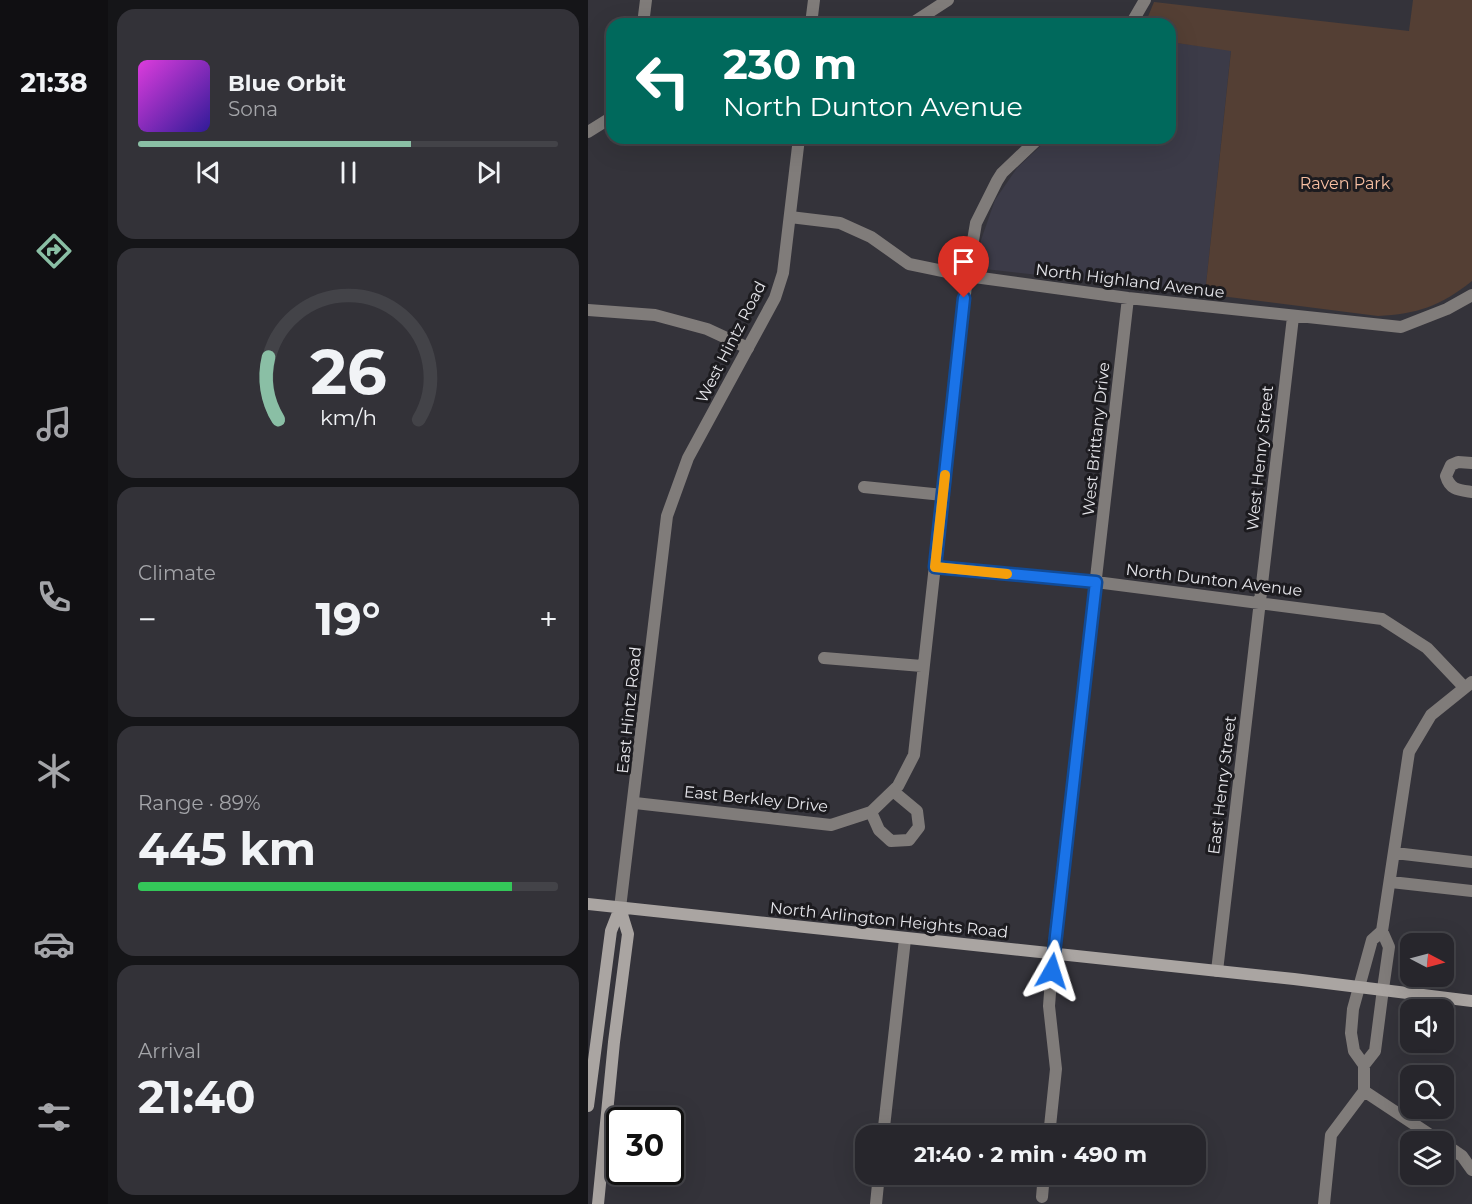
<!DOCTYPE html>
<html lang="en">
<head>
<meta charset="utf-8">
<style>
	:root { --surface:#27262c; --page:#333238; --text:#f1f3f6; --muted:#a4a5a9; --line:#434348; --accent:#8abfa5 }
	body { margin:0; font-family:Montserrat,sans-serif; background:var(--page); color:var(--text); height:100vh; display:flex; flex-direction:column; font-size:22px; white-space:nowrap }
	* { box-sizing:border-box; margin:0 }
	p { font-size:20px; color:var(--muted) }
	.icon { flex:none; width:33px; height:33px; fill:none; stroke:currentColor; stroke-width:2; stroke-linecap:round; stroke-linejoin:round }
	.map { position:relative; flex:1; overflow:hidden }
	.details { display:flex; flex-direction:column; gap:9px; padding:9px; background:#151518; width:480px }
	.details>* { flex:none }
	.top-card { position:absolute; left:18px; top:18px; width:570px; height:126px; border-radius:18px; box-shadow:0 6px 24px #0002,0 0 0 2px var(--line); background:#00695c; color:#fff; overflow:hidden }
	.needle { width:39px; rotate:96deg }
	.fabs { position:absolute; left:812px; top:933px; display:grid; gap:12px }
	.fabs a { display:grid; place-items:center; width:54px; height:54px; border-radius:12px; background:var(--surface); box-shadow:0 6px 24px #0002,0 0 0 2px var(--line); font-size:30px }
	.speed { position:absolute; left:18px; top:1107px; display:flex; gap:12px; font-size:30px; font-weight:700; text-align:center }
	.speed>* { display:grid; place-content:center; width:78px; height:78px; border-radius:50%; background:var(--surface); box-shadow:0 6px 24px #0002,0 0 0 2px var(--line); line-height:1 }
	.speed .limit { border:3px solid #111; border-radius:9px; background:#fff; color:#111 }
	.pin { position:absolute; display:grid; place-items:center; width:51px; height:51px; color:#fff; margin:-62px -26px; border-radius:50% 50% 50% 0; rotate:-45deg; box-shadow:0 0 6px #0007 }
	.pin .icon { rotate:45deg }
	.me { position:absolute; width:66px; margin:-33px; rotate:6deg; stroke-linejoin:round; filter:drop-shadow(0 0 4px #0008) }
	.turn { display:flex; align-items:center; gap:21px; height:126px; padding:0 18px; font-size:27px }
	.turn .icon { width:78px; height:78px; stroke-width:2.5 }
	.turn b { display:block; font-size:42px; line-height:51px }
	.big { font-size:45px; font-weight:700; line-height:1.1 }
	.details .tile { flex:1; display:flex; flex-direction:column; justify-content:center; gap:9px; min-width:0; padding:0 21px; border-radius:18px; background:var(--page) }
	.details .dial { align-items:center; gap:0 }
	.dial svg { height:156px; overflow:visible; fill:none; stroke:var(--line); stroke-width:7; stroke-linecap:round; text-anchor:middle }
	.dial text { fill:var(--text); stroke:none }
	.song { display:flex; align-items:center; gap:18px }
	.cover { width:72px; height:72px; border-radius:9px; background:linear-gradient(135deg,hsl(300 70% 55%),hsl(250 70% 35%)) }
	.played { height:6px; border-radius:3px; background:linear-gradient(90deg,var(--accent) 65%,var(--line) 65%) }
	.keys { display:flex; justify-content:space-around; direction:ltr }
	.heat { display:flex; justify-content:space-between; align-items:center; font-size:33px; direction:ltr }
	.charge { height:9px; border-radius:4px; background:linear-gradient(90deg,#34c759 89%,var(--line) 0) }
	.trip { position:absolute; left:267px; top:1125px; width:351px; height:60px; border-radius:18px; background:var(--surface); box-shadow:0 6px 24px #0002,0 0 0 2px var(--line); font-weight:700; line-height:60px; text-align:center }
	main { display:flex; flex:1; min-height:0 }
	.tab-bar { display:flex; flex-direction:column; width:108px; justify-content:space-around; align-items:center; background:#100f12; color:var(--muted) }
	.tab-bar .icon { width:42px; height:42px }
	.tab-bar .current { color:var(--accent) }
	.tab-bar b { font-size:27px; color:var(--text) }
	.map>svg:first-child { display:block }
	.built { fill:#3c3b48 }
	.green { fill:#543f34 }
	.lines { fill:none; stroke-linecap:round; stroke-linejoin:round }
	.minor { stroke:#807c7a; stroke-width:12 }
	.tertiary { stroke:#807c7a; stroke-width:12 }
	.secondary { stroke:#aaa5a2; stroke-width:12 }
	.route-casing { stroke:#114b97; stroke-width:15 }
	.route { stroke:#1a73e8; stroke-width:10 }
	.slow { stroke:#f59e0b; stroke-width:10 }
	.labels { text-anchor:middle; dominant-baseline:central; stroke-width:6; stroke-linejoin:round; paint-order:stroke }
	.park-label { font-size:16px; fill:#f7bfa2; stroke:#1c1b1f }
	.street-label { font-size:16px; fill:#e5e5ea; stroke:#1c1b1f }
</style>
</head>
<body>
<main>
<nav class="tab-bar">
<b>21:38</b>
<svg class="icon current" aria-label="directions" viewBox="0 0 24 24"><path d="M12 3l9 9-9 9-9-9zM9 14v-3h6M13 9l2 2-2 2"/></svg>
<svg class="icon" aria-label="music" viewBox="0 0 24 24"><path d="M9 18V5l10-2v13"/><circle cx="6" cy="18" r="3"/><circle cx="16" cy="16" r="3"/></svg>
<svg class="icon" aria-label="phone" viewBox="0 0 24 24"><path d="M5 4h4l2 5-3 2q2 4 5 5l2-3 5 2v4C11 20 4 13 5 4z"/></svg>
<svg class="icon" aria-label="climate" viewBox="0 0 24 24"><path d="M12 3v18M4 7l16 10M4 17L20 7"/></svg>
<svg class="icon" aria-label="car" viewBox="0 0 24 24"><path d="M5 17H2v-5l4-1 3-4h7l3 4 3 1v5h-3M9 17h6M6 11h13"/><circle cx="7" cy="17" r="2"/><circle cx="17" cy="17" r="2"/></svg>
<svg class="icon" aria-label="filters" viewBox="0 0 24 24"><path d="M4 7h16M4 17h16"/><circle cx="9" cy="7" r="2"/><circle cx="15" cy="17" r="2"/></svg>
</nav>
<section class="details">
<div class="tile">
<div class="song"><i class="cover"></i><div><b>Blue Orbit</b><p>Sona</p></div></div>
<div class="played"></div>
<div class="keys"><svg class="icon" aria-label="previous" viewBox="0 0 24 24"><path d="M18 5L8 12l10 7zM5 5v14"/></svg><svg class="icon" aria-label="pause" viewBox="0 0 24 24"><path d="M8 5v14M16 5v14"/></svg><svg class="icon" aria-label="next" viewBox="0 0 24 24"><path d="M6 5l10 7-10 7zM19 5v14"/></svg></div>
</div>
<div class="tile dial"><svg viewBox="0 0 100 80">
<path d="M14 69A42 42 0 1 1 86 69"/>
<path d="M14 69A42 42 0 0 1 9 37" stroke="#8abfa5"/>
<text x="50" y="56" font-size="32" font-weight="700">26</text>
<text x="50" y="72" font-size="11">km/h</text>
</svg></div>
<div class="tile"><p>Climate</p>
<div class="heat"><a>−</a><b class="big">19°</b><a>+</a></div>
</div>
<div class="tile"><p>Range · 89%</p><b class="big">445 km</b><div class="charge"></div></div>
<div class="tile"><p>Arrival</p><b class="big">21:40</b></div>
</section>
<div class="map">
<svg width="884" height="1204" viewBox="0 0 884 1204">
	<rect width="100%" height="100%" fill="#34333a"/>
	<path class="built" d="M582 42 643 50 617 294 397 269 391 265 393 240 407 200 429 168 461 138H582Z"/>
	<path class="green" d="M825 0H884V281C853 306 829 314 790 316L617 294 643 51 582 42V24H557L566 2 821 31Z"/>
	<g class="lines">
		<path class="minor" d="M55 24 58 0
			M323 24 360 0
			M543 24 557 0
			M0 132 24 117
			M202 217 252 223 283 237 321 264 379 276 540 298 813 327 859 309 884 295
			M0 310 67 315 119 329 160 348
			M884 463 870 462 863 465 858 476C862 490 871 490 884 492
			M276 487 355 495
			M347 567 508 582 794 619 839 648 876 687
			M236 658 334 666
			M47 803 243 825 283 812 310 786 326 755 379 276 388 223 409 181 414 173 451 138
			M283 812 291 830 303 841 321 840 331 827 329 811 305 791
			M807 853 884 862
			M803 882 884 891
			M629 971 705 317
			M776 1065 787 1051 795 989 801 947 794 931
			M776 1091 853 1142
			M295 1136 317 939
			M461 1136 468 1069 461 1006 465 954 540 298
			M855 1143 874 1156 884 1170
			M454 1197 456 1174
			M288 1204 291 1174
			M736 1204 743 1135 776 1091V1065L766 1051 763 1033 765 1009 784 940 794 931 821 752 843 715 884 682"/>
		<path class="tertiary" d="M223 24 226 0
			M32 908 79 516 100 458 187 298 195 273 211 138"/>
		<path class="secondary" d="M0 904 706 979 884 1001
			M0 1106 23 931 32 908
			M10 1204 26 1042 40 934 32 908"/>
	</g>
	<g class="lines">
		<defs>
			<path id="route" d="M376 298 347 567 508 582 464 971"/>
		</defs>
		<use href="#route" class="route-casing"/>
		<use href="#route" class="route"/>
		<path class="slow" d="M357 475 347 567 419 574"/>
	</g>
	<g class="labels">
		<g class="park-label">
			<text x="757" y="183">Raven Park</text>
		</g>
		<g class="street-label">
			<text transform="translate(542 281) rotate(7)">North Highland Avenue</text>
			<text transform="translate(143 342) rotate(-63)">West Hintz Road</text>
			<text transform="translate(508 439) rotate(-84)">West Brittany Drive</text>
			<text transform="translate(672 458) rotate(-84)">West Henry Street</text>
			<text transform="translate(626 580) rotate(7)">North Dunton Avenue</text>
			<text transform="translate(41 710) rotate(-84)">East Hintz Road</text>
			<text transform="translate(634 785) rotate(-83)">East Henry Street</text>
			<text transform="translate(168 799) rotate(6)">East Berkley Drive</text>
			<text transform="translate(301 920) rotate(6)">North Arlington Heights Road</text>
		</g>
	</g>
</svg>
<div class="fabs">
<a><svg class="needle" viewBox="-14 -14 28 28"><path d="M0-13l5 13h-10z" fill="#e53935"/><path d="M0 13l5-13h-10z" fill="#a4a5a9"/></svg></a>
<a><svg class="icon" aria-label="sound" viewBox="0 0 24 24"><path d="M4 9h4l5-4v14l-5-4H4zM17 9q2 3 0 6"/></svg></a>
<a><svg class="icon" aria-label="search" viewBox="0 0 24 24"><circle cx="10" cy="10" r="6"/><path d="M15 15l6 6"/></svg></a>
<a><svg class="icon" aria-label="layers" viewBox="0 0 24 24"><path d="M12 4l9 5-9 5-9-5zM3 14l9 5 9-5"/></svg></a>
</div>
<div class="speed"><div class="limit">30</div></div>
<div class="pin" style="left:376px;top:298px;background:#d93025"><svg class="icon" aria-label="arrive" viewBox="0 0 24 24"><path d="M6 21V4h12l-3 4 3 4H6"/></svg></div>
<svg class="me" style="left:464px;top:971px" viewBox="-20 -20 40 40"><path d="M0-17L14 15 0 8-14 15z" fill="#1a73e8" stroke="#fff" stroke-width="4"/></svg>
<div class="trip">21:40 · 2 min · 490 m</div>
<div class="top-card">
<div class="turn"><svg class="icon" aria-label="left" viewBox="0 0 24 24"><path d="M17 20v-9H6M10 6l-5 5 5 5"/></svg><div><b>230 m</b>North Dunton Avenue</div></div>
</div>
</div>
</main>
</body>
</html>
